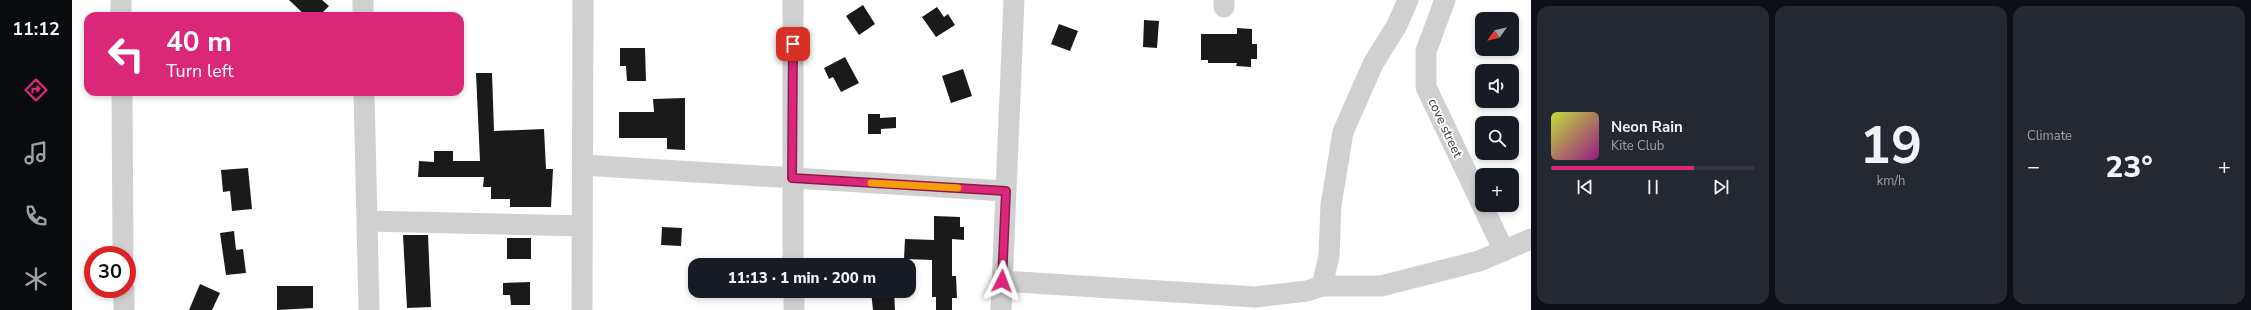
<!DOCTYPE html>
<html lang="en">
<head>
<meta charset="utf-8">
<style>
	:root { --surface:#171b24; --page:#242831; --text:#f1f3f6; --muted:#9ea1a6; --line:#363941; --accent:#db2777 }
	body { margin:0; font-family:"Nunito Sans",sans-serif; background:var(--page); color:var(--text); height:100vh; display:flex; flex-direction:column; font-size:15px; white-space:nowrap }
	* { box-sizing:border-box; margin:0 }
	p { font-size:13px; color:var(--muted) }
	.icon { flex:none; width:22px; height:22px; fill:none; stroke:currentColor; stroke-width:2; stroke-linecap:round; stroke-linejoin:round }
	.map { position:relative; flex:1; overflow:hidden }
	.details { display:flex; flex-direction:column; gap:6px; padding:6px; background:#0d0f14; width:720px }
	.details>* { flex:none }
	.guide { position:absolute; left:12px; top:12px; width:380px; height:84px; border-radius:12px; box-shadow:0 2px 6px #0003; background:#db2777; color:#fff; overflow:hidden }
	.needle { width:26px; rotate:236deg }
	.controls { position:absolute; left:1403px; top:12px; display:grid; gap:8px }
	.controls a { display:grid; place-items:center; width:44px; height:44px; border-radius:8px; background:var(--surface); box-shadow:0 2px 6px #0003; font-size:20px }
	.speed { position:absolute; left:12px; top:246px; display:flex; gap:8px; font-size:20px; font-weight:700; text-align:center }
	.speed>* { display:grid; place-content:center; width:52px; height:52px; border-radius:50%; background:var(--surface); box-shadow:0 2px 6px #0003; line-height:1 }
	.speed .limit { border:6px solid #d22; background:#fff; color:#111 }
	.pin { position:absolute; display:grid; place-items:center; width:34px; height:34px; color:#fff; margin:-17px; border-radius:8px; box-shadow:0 2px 6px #0006 }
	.me { position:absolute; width:44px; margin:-22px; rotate:3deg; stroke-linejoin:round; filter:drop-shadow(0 0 3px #0008) }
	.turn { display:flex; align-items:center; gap:14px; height:84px; padding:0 16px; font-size:18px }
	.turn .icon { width:52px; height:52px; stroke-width:2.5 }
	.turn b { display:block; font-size:28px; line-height:34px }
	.big { font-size:30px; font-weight:800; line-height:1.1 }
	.details .tile { flex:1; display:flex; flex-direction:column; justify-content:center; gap:6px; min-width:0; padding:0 14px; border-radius:12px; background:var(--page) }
	.details .dial { align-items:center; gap:0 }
	.dial b { font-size:52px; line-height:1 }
	.song { display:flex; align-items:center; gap:12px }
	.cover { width:48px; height:48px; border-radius:6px; background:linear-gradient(135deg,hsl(70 70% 55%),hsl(310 70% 35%)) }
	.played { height:4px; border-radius:2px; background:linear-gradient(90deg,var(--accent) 70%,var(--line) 70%) }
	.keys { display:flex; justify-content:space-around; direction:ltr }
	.heat { display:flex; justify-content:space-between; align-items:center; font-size:22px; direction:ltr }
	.details .tiles { flex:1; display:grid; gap:6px; grid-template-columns:repeat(3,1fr) }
	.trip { position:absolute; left:616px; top:258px; width:228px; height:40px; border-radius:12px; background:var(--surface); box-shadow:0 2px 6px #0003; font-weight:800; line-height:40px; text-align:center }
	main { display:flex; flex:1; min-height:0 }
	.dock { display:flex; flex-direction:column; width:72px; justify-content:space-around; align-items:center; background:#090b0e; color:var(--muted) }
	.dock .icon { width:28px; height:28px }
	.dock .on { color:var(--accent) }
	.dock b { font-size:18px; color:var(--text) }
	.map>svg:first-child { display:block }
	.building { fill:#1a1a1a }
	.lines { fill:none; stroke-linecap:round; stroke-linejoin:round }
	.minor { stroke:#d0d0d0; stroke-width:21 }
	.route-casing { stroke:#8e194d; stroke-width:10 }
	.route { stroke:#db2777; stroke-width:7 }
	.slow { stroke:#f59e0b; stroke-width:7 }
	.labels { text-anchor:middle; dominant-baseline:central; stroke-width:4; stroke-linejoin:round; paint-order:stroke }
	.street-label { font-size:13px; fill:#333; stroke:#fff }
</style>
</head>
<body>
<main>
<nav class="dock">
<b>11:12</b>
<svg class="icon on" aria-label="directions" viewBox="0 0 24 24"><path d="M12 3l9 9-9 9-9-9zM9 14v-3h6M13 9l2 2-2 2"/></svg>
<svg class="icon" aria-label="music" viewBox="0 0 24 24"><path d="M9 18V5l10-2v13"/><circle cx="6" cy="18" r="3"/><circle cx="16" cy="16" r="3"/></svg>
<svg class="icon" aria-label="phone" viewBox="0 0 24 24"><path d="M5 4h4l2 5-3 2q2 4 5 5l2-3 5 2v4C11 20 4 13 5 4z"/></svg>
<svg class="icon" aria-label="climate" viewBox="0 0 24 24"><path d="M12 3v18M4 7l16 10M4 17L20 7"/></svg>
</nav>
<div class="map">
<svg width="1459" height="310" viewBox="0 0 1459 310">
	<rect width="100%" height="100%" fill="#fff"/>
	<path class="building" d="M217 0H250L257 6 247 16H234Z
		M791 5 803 24 787 35 774 16Z
		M865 7 872 17 876 14 883 25 864 37 850 17Z
		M1072 20 1087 21 1085 48 1071 47Z
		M987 24 1006 31 998 51 979 44Z
		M1165 28 1180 29V44H1185V59H1179V67L1164 66 1165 63H1136V60H1129V34H1165Z
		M548 48H573L574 81H555L554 66H548Z
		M773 57 787 83 769 92 761 77 757 79 752 68Z
		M891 69 900 96 879 103 870 76Z
		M404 73H420L422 131 472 129 474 169H481L479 207H438V199H419V187H411L412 177H346L347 161 362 162V151H381V161H408Z
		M613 98V150L595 149V138H547V112H582L581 99Z
		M796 114H808V118L824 117V128L809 129V134H796Z
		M176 168 180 209 160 211 158 191 151 192 149 170Z
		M862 216 888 217V227H892V240L880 239V276H884L885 298H880V310H864V297H860V260L832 259 833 239 862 240Z
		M590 227 610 228 609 246 589 245Z
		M162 231 164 250 171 249 174 273 154 275 148 233Z
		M331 235H356L359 307 335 308Z
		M435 238H459V259H435Z
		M458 282V305H439L438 295H431V283Z
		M128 284 148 293 140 310H117Z
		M205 286H241V308L205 310Z
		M799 291H822L823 310H801Z"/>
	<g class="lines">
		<path class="minor" d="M49 0V16
			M1152 0V7
			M1373 0 1354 51V87L1432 251
			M291 16V0
			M50 92 51 255
			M292 92 297 310
			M510 165 934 191
			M295 221 510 226
			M721 265V0
			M930 281 1183 297 1235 291 1250 286H1309L1407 261 1459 239
			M1250 286 1257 256 1259 205 1271 132 1301 64 1325 25 1336 0
			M52 289V310
			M722 291V310
			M510 310 511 0
			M929 310 942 0"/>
	</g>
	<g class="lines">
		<defs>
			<path id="route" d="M721 44 720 178 934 191 930 281"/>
		</defs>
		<use href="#route" class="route-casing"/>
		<use href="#route" class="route"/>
		<path class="slow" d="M799 183 886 188"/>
	</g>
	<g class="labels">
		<g class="street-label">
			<text transform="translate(1373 128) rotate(65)">cove street</text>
		</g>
	</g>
</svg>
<div class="controls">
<a><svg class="needle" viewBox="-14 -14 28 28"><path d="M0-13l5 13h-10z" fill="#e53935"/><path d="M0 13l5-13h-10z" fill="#9ea1a6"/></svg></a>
<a><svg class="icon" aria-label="sound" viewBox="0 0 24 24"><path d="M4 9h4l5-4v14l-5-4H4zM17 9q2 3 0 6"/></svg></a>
<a><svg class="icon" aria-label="search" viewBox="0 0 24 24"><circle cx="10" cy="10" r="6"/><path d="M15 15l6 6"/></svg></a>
<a>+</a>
</div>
<div class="speed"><div class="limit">30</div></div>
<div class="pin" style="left:721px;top:44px;background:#d93025"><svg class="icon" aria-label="arrive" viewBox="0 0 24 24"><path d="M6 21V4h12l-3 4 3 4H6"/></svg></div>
<svg class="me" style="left:930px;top:281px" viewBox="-20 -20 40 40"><path d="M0-17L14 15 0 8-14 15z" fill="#db2777" stroke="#fff" stroke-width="4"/></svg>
<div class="trip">11:13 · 1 min · 200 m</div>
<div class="guide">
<div class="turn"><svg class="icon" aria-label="left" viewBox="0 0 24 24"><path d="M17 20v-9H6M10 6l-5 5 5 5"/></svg><div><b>40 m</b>Turn left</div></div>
</div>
</div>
<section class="details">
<div class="tiles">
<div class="tile">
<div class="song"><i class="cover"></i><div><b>Neon Rain</b><p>Kite Club</p></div></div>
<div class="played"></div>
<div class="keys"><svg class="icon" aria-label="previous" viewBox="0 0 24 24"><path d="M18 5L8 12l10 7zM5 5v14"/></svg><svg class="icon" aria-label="pause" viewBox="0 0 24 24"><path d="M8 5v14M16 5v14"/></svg><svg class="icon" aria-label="next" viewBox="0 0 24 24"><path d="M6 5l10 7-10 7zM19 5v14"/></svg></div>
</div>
<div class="tile dial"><b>19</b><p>km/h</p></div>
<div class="tile"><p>Climate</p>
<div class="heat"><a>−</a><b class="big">23°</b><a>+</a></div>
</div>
</div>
</section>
</main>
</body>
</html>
